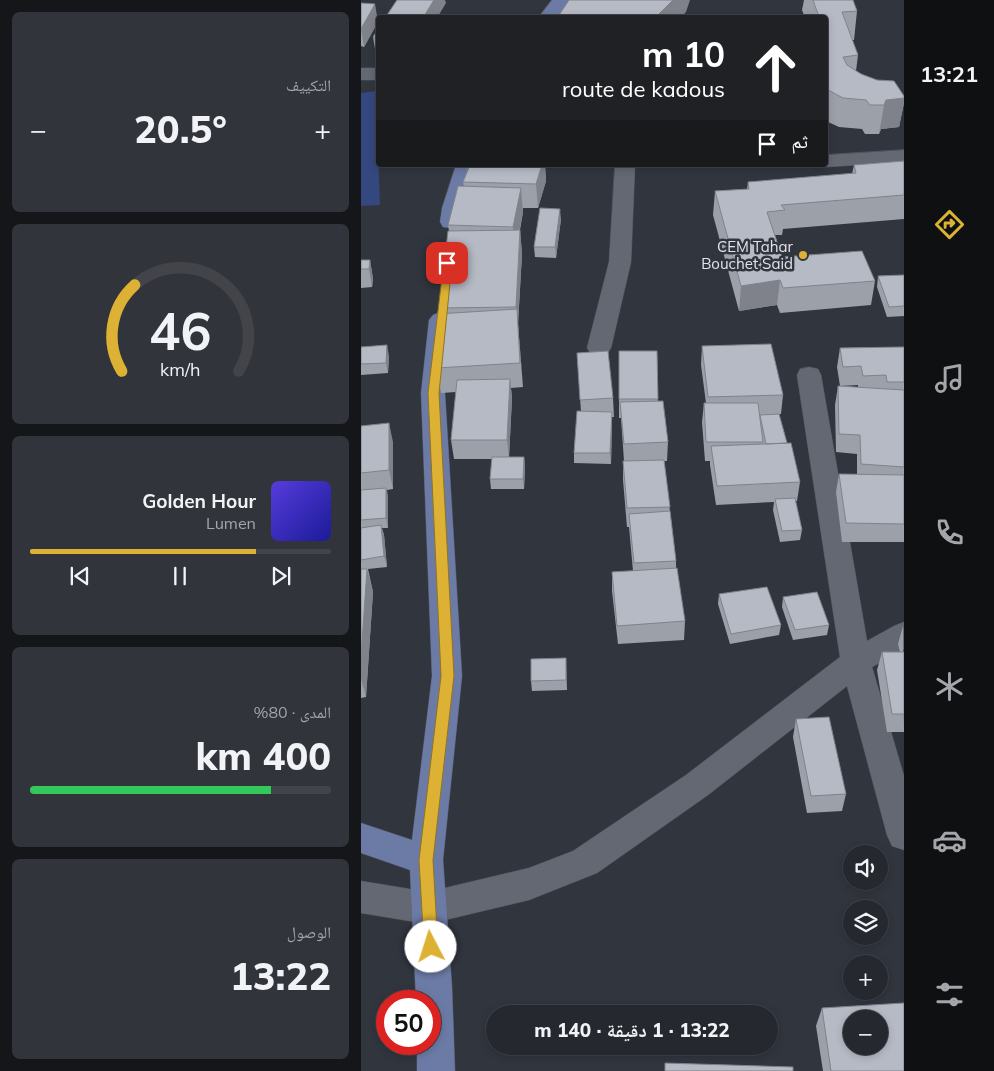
<!DOCTYPE html>
<html lang="ar">
<head>
<meta charset="utf-8">
<style>
	:root { --surface:#25282e; --page:#31343a; --text:#f1f3f6; --muted:#a3a6aa; --line:#42444a; --accent:#ddb133 }
	body { margin:0; font-family:Mulish,"Noto Naskh Arabic",sans-serif; background:var(--page); color:var(--text); direction:rtl; height:100vh; display:flex; flex-direction:column; font-size:19px; white-space:nowrap }
	* { box-sizing:border-box; margin:0 }
	p { font-size:16px; color:var(--muted) }
	.icon { flex:none; width:28px; height:28px; fill:none; stroke:currentColor; stroke-width:2; stroke-linecap:round; stroke-linejoin:round }
	.map { position:relative; flex:1; overflow:hidden; direction:ltr }
	.details { display:flex; flex-direction:column; gap:12px; padding:12px; background:#141619; width:361px }
	.details>* { flex:none }
	.hud { position:absolute; left:15px; top:15px; width:452px; height:152px; border-radius:5px; box-shadow:0 2px 8px #0003,0 0 0 1px var(--line); direction:rtl; background:#202124; color:#fff; overflow:hidden }
	.controls { position:absolute; left:482px; top:845px; display:grid; gap:10px }
	.controls a { display:grid; place-items:center; width:45px; height:45px; border-radius:50%; background:var(--surface); box-shadow:0 2px 8px #0003,0 0 0 1px var(--line); font-size:25px }
	.speed { position:absolute; left:15px; top:990px; display:flex; gap:10px; font-size:25px; font-weight:700; text-align:center }
	.speed>* { display:grid; place-content:center; width:65px; height:65px; border-radius:50%; background:var(--surface); box-shadow:0 2px 8px #0003,0 0 0 1px var(--line); line-height:1 }
	.speed .limit { border:8px solid #d22; background:#fff; color:#111 }
	.pin { position:absolute; display:grid; place-items:center; width:42px; height:42px; color:#fff; margin:-21px; border-radius:10px; box-shadow:0 2px 8px #0006 }
	.me { position:absolute; width:55px; margin:-28px; rotate:355deg; stroke-linejoin:round; filter:drop-shadow(0 0 4px #0008) }
	.turn { display:flex; align-items:center; gap:18px; height:105px; padding:0 20px; font-size:22px }
	.turn .icon { width:65px; height:65px; stroke-width:2.5 }
	.turn b { display:block; font-size:35px; line-height:42px }
	.then { display:flex; align-items:center; height:48px; padding:0 20px; background:#0003; gap:10px; font-size:19px }
	.big { font-size:38px; font-weight:800; line-height:1.1 }
	.details .widget { flex:1; display:flex; flex-direction:column; justify-content:center; gap:8px; min-width:0; padding:0 18px; border-radius:8px; background:var(--page) }
	.details .dial { align-items:center; gap:0 }
	.dial svg { height:130px; overflow:visible; fill:none; stroke:var(--line); stroke-width:7; stroke-linecap:round; text-anchor:middle }
	.dial text { fill:var(--text); stroke:none }
	.song { display:flex; align-items:center; gap:15px }
	.cover { width:60px; height:60px; border-radius:8px; background:linear-gradient(135deg,hsl(250 70% 55%),hsl(240 70% 35%)) }
	.played { height:5px; border-radius:2px; background:linear-gradient(90deg,var(--accent) 75%,var(--line) 75%) }
	.keys { display:flex; justify-content:space-around; direction:ltr }
	.heat { display:flex; justify-content:space-between; align-items:center; font-size:28px; direction:ltr }
	.charge { height:8px; border-radius:4px; background:linear-gradient(90deg,#34c759 80%,var(--line) 0) }
	.trip { position:absolute; left:125px; top:1005px; width:292px; height:50px; border-radius:25px; background:var(--surface); box-shadow:0 2px 8px #0003,0 0 0 1px var(--line); font-weight:800; line-height:50px; text-align:center; direction:rtl }
	main { display:flex; flex:1; min-height:0 }
	.dock { display:flex; flex-direction:column; width:90px; justify-content:space-around; align-items:center; background:#0f1012; color:var(--muted) }
	.dock .icon { width:35px; height:35px }
	.dock .on { color:var(--accent) }
	.dock b { font-size:22px; color:var(--text) }
	.map>svg:first-child { display:block }
	.green { fill:#35477f }
	.lines { fill:none; stroke-linecap:round; stroke-linejoin:round }
	.minor-casing { stroke:#51545c; stroke-width:1 }
	.major-casing { stroke:#51545c; stroke-width:1 }
	.minor { fill:#646873; fill-rule:evenodd }
	.major { fill:#6c7ba6; fill-rule:evenodd }
	.wall { fill:#9ca0a9 }
	.shaded-wall { fill:#7f828a }
	.building { fill:#b5bac5; stroke:#7f828a; fill-rule:evenodd }
	.route { fill:#ddb133; stroke:#907321 }
	.poi-dot { fill:#ddb133; stroke:#31353e; stroke-width:2 }
	.labels { text-anchor:middle; dominant-baseline:central; stroke-width:5; stroke-linejoin:round; paint-order:stroke }
	.poi-label { font-size:15px; fill:#e0e3e9; stroke:#31353e; text-anchor:end }
</style>
</head>
<body>
<main>
<nav class="dock">
<b>13:21</b>
<svg class="icon on" aria-label="directions" viewBox="0 0 24 24"><path d="M12 3l9 9-9 9-9-9zM9 14v-3h6M13 9l2 2-2 2"/></svg>
<svg class="icon" aria-label="music" viewBox="0 0 24 24"><path d="M9 18V5l10-2v13"/><circle cx="6" cy="18" r="3"/><circle cx="16" cy="16" r="3"/></svg>
<svg class="icon" aria-label="phone" viewBox="0 0 24 24"><path d="M5 4h4l2 5-3 2q2 4 5 5l2-3 5 2v4C11 20 4 13 5 4z"/></svg>
<svg class="icon" aria-label="climate" viewBox="0 0 24 24"><path d="M12 3v18M4 7l16 10M4 17L20 7"/></svg>
<svg class="icon" aria-label="car" viewBox="0 0 24 24"><path d="M5 17H2v-5l4-1 3-4h7l3 4 3 1v5h-3M9 17h6M6 11h13"/><circle cx="7" cy="17" r="2"/><circle cx="17" cy="17" r="2"/></svg>
<svg class="icon" aria-label="filters" viewBox="0 0 24 24"><path d="M4 7h16M4 17h16"/><circle cx="9" cy="7" r="2"/><circle cx="15" cy="17" r="2"/></svg>
</nav>
<div class="map">
<svg width="543" height="1071" viewBox="0 0 543 1071">
	<rect width="100%" height="100%" fill="#31353e"/>
	<path class="green" d="M15 91 19 205 0 206V93Z"/>
	<g class="lines">
		<defs>
			<path id="minor" d="M0 68H18V80H0Z
				M543 150V162L465 167 458 165H465V155Z
				M254 165H274L270 262 250 348 246 354 238 356 230 354 226 348 248 262Z
				M448 367 457 369 460 375 506 641 533 626 543 622V649L511 667 543 776V850L531 846 526 835 486 686 347 795 236 873 168 900 67 924 0 913V881L67 892 168 868 212 851 325 775 479 657 436 375 439 369Z"/>
			<path id="major" d="M191 0H209L196 18H177Z
				M95 165H115L103 208 101 222 98 227 90 228 82 227 79 222 81 208Z
				M80 312 88 315 92 320 84 393 101 676 82 860 91 987 94 1071H56V1044H69V1001H55L49 870 0 853V823L51 840 71 676 60 393 68 320 72 315Z"/>
		</defs>
		<use href="#minor" class="minor-casing"/>
		<use href="#major" class="major-casing"/>
		<use href="#minor" class="minor"/>
		<use href="#major" class="major"/>
	</g>
	<path class="wall" d="M443 0H451L496 11 493 40H491L497 55 495 71 543 96V103L538 127 520 129 518 134H504L501 129 478 127 465 121V18H444L441 10Z
		M0 3 17 22 3 47 0 46Z
		M18 28V55H15L12 37Z
		M543 161V219L422 229 421 235H414L421 257 514 281 510 305 419 313 416 305 378 311 352 215 354 191 386 189 387 182 491 174 493 165Z
		M108 165H184L185 181 177 208H162V212L159 230 161 254 157 324 162 387 150 388 151 398 148 457H163L164 467 163 489H130L129 479 131 459H93L90 440 95 392 80 393 76 368 79 314 78 308 88 231 87 225 103 186 102 182Z
		M200 219 195 258 174 257 173 247Z
		M0 260H9L12 279 11 287 0 288Z
		M543 275V316L526 317 516 287 517 276Z
		M341 346 422 395 420 414H418L426 443 439 482 436 501H434L441 530 439 540 419 542 412 510 413 502 355 505 349 465V461H344L341 422 343 403H345L340 365Z
		M0 347 28 356 27 373 0 375Z
		M543 347V542H481L475 492 478 474H496V454L475 452 474 405 477 386 497 387V385L479 386 476 367 479 348Z
		M296 351 297 401 307 442 306 461H303L315 561V568L324 621 323 640 257 644 251 591V572L272 571 268 527H266L262 480V461H263L260 418H258V399Z
		M216 353 252 398 253 417H251L250 464 213 463V453L220 412Z
		M0 426 32 442V489L26 490 27 498V528H21L23 535 26 567 7 569 12 592 5 697 0 698Z
		M358 594 420 625 418 635 369 644 357 604Z
		M422 597 468 625 466 635 432 640 421 607Z
		M542 626 543 732H526L516 670 521 652H539L537 644Z
		M205 658 206 690 171 691 170 681Z
		M435 719 485 794 481 811 446 813 432 737Z
		M461 1008 543 1071H462L455 1026Z"/>
	<path class="shaded-wall" d="M73 0H84L85 3 76 18H62Z
		M312 0H329L325 12 319 18H294Z
		M14 4 17 22 3 47 0 29Z
		M543 98V103L538 127 520 129 518 134 523 105 525 100Z
		M181 165H184L185 181 177 208 175 184Z
		M160 188 162 212 154 252 152 227Z
		M199 209 200 219 195 258 194 247Z
		M159 230 161 254 157 324 162 387 155 307Z
		M9 260 12 279 11 287 8 269Z
		M419 280 416 305 378 311 380 286Z
		M26 345 28 356 27 373 25 363Z
		M149 379 151 398 148 458 146 440Z
		M251 412V423L250 464 249 453Z
		M28 423 32 442V489L28 470Z
		M163 457 164 467 163 489 162 479Z
		M25 488 27 498V528L25 518Z
		M20 525 23 535 26 567 23 556Z
		M6 569 12 592 5 697 0 679V657Z"/>
	<path class="building" d="M36 0H73L62 18H24Z
		M208 0H312L294 18H196Z
		M452 0H492L496 11 481 12 497 55 482 57 486 65 500 74 516 80 533 81 543 96V98L525 100 523 105H509L505 100 482 98 465 89V18H449L458 17Z
		M0 3 14 4 0 29Z
		M18 28V38L12 37Z
		M543 161V195L420 205 424 210 406 212 421 257 501 251 514 281 422 288 419 280 380 286 354 191 388 189 387 182 495 173 493 165Z
		M109 165H181L175 184 102 182Z
		M97 186 160 188 152 227 87 225Z
		M179 208 199 209 194 247H173Z
		M159 230 155 307 78 308 87 231Z
		M0 260H9L8 269H0Z
		M543 275V306L528 307 517 276Z
		M156 309 159 363 76 368V314Z
		M410 344 422 395 347 397 341 346Z
		M26 345 25 363 0 364V347Z
		M543 347V382H526L525 375 502 376 500 366 482 367 479 348Z
		M247 351 252 398 219 400 216 353Z
		M258 351H296L297 399H258Z
		M149 379 146 440H90L96 380Z
		M477 386 543 390V467L500 464 499 435 478 434Z
		M302 401 307 442 263 444 259 402Z
		M343 403H397L402 442H345Z
		M216 411 251 412 249 453H213Z
		M418 414 426 443 405 444 399 415Z
		M28 423V470L0 473V426Z
		M430 443 439 482 356 486 350 446Z
		M131 457H163L162 479H129Z
		M303 460 309 507 266 508 262 461Z
		M478 474 543 475V524L485 523Z
		M25 488V518L0 520V490Z
		M434 498 441 530 421 531 414 499Z
		M309 511 315 561 273 563 268 514Z
		M20 525 23 556 0 560V528Z
		M316 568 324 621 256 626 251 572Z
		M0 569H6L0 657Z
		M406 587 420 625 370 634 358 594Z
		M456 592 468 625 434 630 422 597Z
		M521 652H543V714H531Z
		M205 658V680L170 681V659Z
		M468 717 485 794 450 796 435 719Z
		M543 1003V1071H470L461 1008ZM491 1019H519V1046H491Z
		M304 1063 432 1067V1071H304Z"/>
	<path class="route" d="M83 261H89L91 263 78 393 93 676 72 860 77 947 75 952 70 954 65 952 63 947 58 860 80 676 67 393Z"/>
	<circle class="poi-dot" cx="442" cy="255" r="5"/>
	<g class="labels">
		<g class="poi-label">
			<text x="432" y="246">CEM Tahar<tspan x="432" dy="17">Bouchet Said</tspan></text>
		</g>
	</g>
</svg>
<div class="controls">
<a><svg class="icon" aria-label="sound" viewBox="0 0 24 24"><path d="M4 9h4l5-4v14l-5-4H4zM17 9q2 3 0 6"/></svg></a>
<a><svg class="icon" aria-label="layers" viewBox="0 0 24 24"><path d="M12 4l9 5-9 5-9-5zM3 14l9 5 9-5"/></svg></a>
<a>+</a>
<a>−</a>
</div>
<div class="speed"><div class="limit">50</div></div>
<div class="pin" style="left:86px;top:263px;background:#d93025"><svg class="icon" aria-label="arrive" viewBox="0 0 24 24"><path d="M6 21V4h12l-3 4 3 4H6"/></svg></div>
<svg class="me" style="left:70px;top:947px" viewBox="-20 -20 40 40"><circle r="19" fill="#fff"/><path d="M0-13L10 11 0 6-10 11z" fill="#ddb133"/></svg>
<div class="trip">13:22 · 1 دقيقة · 140 m</div>
<div class="hud">
<div class="turn"><svg class="icon" aria-label="ahead" viewBox="0 0 24 24"><path d="M12 20V5M6 11l6-6 6 6"/></svg><div><b>10 m</b>route de kadous</div></div>
<div class="then">ثم<svg class="icon" aria-label="arrive" viewBox="0 0 24 24"><path d="M6 21V4h12l-3 4 3 4H6"/></svg></div>
</div>
</div>
<section class="details">
<div class="widget"><p>التكييف</p>
<div class="heat"><a>−</a><b class="big">20.5°</b><a>+</a></div>
</div>
<div class="widget dial"><svg viewBox="0 0 100 80">
<path d="M14 69A42 42 0 1 1 86 69"/>
<path d="M14 69A42 42 0 0 1 22 16" stroke="#ddb133"/>
<text x="50" y="56" font-size="32" font-weight="700">46</text>
<text x="50" y="72" font-size="11">km/h</text>
</svg></div>
<div class="widget">
<div class="song"><i class="cover"></i><div><b>Golden Hour</b><p>Lumen</p></div></div>
<div class="played"></div>
<div class="keys"><svg class="icon" aria-label="previous" viewBox="0 0 24 24"><path d="M18 5L8 12l10 7zM5 5v14"/></svg><svg class="icon" aria-label="pause" viewBox="0 0 24 24"><path d="M8 5v14M16 5v14"/></svg><svg class="icon" aria-label="next" viewBox="0 0 24 24"><path d="M6 5l10 7-10 7zM19 5v14"/></svg></div>
</div>
<div class="widget"><p>المدى · 80%</p><b class="big">400 km</b><div class="charge"></div></div>
<div class="widget"><p>الوصول</p><b class="big">13:22</b></div>
</section>
</main>
</body>
</html>
